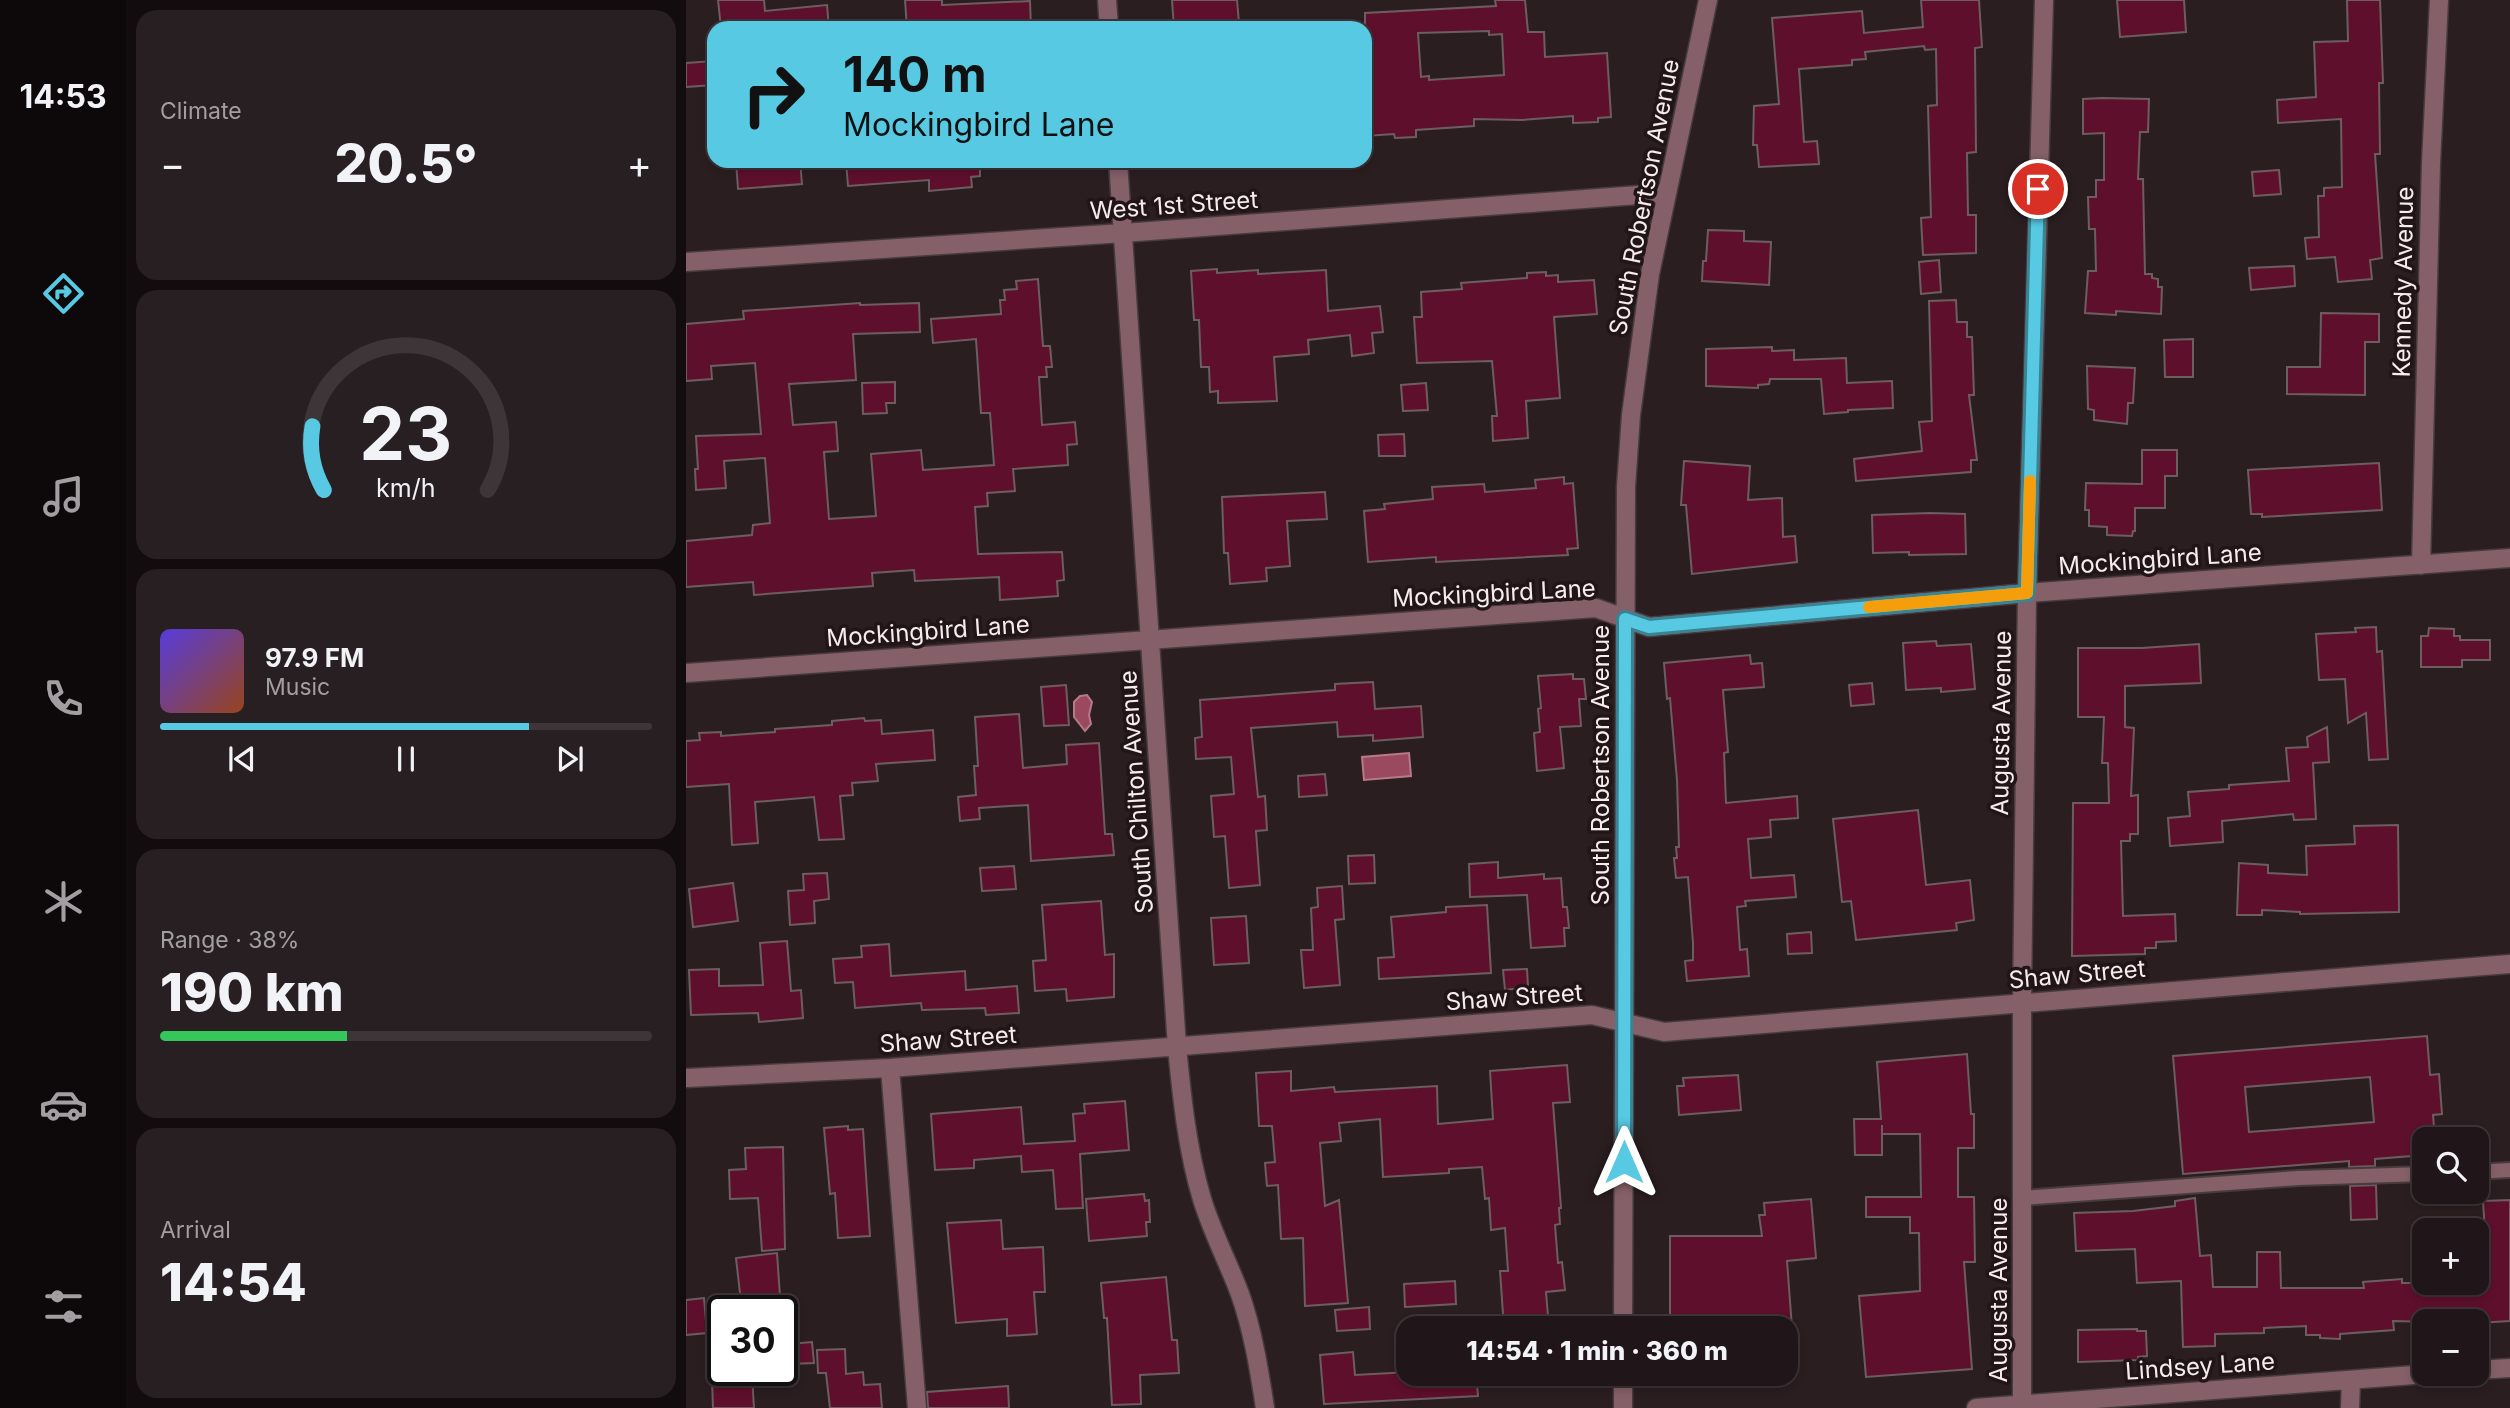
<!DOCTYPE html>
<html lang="en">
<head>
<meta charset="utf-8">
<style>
	:root { --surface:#201619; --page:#281f22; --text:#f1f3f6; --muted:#a29fa2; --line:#3d3538; --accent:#57c9e2 }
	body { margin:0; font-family:Inter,sans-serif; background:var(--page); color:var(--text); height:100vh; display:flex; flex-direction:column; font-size:26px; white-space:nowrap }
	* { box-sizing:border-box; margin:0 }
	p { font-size:23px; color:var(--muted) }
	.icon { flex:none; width:38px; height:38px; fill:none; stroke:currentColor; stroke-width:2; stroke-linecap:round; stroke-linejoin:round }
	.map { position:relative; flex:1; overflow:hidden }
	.side { display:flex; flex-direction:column; gap:10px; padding:10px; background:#120c0e; width:560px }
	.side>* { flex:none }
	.guide { position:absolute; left:21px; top:21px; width:665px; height:147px; border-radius:21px; box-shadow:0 4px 10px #0003,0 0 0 2px var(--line); background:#57c9e2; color:#111; overflow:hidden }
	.buttons { position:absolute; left:1726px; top:1127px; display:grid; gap:14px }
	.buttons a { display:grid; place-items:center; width:77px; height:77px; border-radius:14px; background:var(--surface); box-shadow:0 4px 10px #0003,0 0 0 2px var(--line); font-size:35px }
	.speed { position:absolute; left:21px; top:1295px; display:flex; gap:14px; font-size:35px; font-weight:700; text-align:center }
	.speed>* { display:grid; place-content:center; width:91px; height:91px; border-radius:50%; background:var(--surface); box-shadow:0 4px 10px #0003,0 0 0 2px var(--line); line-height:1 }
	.speed .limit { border:4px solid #111; border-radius:10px; background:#fff; color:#111 }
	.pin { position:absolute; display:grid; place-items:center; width:60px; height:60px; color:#fff; margin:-30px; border:4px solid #fff; border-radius:50%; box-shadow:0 2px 7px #0007 }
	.me { position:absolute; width:77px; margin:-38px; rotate:0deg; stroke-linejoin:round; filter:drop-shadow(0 0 5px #0008) }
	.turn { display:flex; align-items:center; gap:24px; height:147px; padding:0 21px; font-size:32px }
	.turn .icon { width:91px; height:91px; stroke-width:2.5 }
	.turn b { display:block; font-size:49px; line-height:60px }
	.big { font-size:52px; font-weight:800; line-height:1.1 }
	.side .widget { flex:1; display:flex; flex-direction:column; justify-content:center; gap:10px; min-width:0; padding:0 24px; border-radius:21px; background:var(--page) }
	.side .dial { align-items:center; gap:0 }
	.dial svg { height:182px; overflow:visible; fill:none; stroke:var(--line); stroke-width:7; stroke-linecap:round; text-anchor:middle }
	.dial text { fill:var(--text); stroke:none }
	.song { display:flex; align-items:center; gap:21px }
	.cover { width:84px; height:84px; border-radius:10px; background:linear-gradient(135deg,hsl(250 70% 55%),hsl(20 70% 35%)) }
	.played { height:7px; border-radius:4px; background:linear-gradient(90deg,var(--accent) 75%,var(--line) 75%) }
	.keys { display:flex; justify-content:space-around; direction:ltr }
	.heat { display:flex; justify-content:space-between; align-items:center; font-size:38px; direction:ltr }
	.charge { height:10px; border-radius:5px; background:linear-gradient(90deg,#34c759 38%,var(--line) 0) }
	.trip { position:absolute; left:710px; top:1316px; width:402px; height:70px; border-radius:21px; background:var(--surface); box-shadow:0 4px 10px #0003,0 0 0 2px var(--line); font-weight:800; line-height:70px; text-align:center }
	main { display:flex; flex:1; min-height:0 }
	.tabs { display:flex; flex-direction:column; width:126px; justify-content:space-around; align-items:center; background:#0d090a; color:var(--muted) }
	.tabs .icon { width:49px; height:49px }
	.tabs .active { color:var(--accent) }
	.tabs b { font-size:32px; color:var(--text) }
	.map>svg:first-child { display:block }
	.water { fill:#9b495f; stroke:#b67a8a; stroke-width:2 }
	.building { fill:#5e0f2b; stroke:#6d5d60; stroke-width:2; fill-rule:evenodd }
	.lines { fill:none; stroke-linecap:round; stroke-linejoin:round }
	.service-casing { stroke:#473b3e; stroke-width:18 }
	.minor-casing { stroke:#473b3e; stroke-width:21 }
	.service { stroke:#856068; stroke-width:14 }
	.minor { stroke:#856068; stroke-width:18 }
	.route-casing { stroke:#398393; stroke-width:18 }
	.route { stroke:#57c9e2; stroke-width:12 }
	.slow { stroke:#f59e0b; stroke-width:12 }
	.labels { text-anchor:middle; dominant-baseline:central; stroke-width:7; stroke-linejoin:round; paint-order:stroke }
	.street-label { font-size:24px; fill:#f6ecee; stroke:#211517 }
</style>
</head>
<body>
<main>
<nav class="tabs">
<b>14:53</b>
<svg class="icon active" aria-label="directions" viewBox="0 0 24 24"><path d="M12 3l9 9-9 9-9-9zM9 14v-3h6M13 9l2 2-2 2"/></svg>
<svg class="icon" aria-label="music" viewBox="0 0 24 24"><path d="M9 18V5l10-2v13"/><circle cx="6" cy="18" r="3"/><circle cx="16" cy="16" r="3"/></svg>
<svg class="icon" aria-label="phone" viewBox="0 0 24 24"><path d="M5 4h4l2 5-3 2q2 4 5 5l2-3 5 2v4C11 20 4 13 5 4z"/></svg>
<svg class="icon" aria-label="climate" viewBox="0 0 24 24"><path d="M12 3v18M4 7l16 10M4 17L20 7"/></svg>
<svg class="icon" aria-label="car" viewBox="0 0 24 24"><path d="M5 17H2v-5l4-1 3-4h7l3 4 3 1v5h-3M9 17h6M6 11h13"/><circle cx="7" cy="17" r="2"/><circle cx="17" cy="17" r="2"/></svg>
<svg class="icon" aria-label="filters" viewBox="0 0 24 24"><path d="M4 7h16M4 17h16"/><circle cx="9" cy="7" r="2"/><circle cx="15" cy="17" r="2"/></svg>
</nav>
<section class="side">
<div class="widget"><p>Climate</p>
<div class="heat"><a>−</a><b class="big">20.5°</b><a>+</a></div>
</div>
<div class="widget dial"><svg viewBox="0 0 100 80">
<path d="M14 69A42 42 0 1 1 86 69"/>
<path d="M14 69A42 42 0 0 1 9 41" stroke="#57c9e2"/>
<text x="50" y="56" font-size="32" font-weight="700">23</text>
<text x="50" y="72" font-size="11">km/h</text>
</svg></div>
<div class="widget">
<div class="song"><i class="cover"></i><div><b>97.9 FM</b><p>Music</p></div></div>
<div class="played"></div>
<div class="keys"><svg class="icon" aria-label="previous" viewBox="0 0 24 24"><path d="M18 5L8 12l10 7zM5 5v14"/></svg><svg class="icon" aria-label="pause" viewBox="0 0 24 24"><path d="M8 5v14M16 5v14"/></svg><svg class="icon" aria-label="next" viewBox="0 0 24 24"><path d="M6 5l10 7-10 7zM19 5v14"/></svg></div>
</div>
<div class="widget"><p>Range · 38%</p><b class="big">190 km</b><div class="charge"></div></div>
<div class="widget"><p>Arrival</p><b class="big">14:54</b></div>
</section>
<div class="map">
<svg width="1824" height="1408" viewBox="0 0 1824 1408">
	<rect width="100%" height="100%" fill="#2b1e21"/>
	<path class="water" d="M394 696 401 695 406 702 403 715 405 724 399 731 388 717V702Z
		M723 753 725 776 678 780 676 757Z"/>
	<path class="building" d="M32 0H78L79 11 141 5 143 28H35Z
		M219 0H256V5L344 1 345 28H305V23L263 25 264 28H221Z
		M486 0H551L553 23 541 24V28H488Z
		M809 0H839L842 32H858L859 57 921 53 925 117 912 118V122L887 123V116L836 120 788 119V126L730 130V137L709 138 708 134 679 136V13L810 6ZM803 31V35L816 34 818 75 743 80V76L735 77 732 33Z
		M1235 0H1293L1296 47 1289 48 1290 152 1281 153 1282 215H1290V253L1237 255 1235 218 1245 217 1242 106 1251 105 1250 49 1239 50 1238 46 1179 52 1180 59 1166 60V65L1113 69 1118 142 1131 141 1133 164 1073 167 1071 145H1067L1068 106 1093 104 1086 18 1176 11 1178 33 1237 27Z
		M1431 0H1498L1500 32 1434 37Z
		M1661 0H1694L1697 83H1693L1694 154H1689L1696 258 1684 260 1686 279 1652 282 1649 257 1621 259 1619 238 1633 237 1632 196H1638V188L1656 187 1655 119 1592 123 1591 100 1630 97 1628 42 1662 41Z
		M28 61V85L0 87V63Z
		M1416 98 1463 99 1462 132H1454L1452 179H1457L1459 274H1466V278L1472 279V287H1476L1475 314 1430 311V315L1399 313 1402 271H1410L1409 229H1403L1402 197H1410V180H1418V133L1397 134V99Z
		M50 161H114L116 184 52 189Z
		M160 161H294V176L285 177 286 187 243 191V180L162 186Z
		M1593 170 1595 194 1568 196 1566 172Z
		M1022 230 1058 231V241L1085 242 1083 285 1016 281 1017 261H1020Z
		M1253 260 1255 292 1235 294 1233 262Z
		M1608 266 1609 286 1565 290 1563 268Z
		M531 269V273L572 270V274L640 270 642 311 694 306 697 332 686 333 688 353 666 356 664 335 622 340 623 354 588 357 591 401 532 403V391L524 392 523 367H515L513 320H508L505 271Z
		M860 272V276L872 275V282L908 280 911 314 868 317 874 398 840 401 842 438 807 441 806 416H811L806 361 731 363 728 317H736L735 292 776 289 775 283 841 278V273Z
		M352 279 357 346H364L366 367H360L361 377H353L356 425 389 422 391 444 381 445 382 465 327 469 329 491 301 493 302 506 289 507 292 554 376 552 378 580 371 581 372 596 314 600 313 577 229 581 228 570 186 573 187 586 131 590 68 595 67 582 0 587V541L66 535 67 525 84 523 79 458 38 461 40 488 10 490 9 469H12L10 436 75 434 69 363 25 366 26 379 0 381V324L58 319 57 311 174 303V305L233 303 234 332 167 334 170 380 103 384 107 425 150 422 152 451 138 452 143 519 190 516 185 454 235 450 237 470 308 465 304 413H295L290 339 247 343 245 319 315 314 314 300H319L318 290 331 289 330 281Z
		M1270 300 1271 322H1281V337H1286L1288 395H1283L1291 460H1285V472L1170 481 1168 459 1236 451 1233 422 1246 421 1243 301Z
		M1635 313 1693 314V342H1679V395L1601 394V367H1634Z
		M1507 339V377H1479L1478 340Z
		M1086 347V351L1108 350V360L1160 358 1161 383 1206 381 1207 408 1162 410V412L1138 414 1135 379H1084L1083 384 1072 385V388L1020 386V349Z
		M1401 366 1449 368 1447 403H1442L1441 424 1408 420V410L1402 409Z
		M209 382V403H200L201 413 177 414 176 383Z
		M740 383 742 410 717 411 715 385Z
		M718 434 719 456H693L692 435Z
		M1456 450H1491V476H1479V508H1449V531H1447L1446 536 1421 535V527L1403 526V510H1399L1400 483 1456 484Z
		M998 461 1064 466 1062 500 1096 498 1097 537 1109 536 1111 562 1006 574 1000 505H995Z
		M1693 463 1696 510 1576 517V514H1565L1562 470Z
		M878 477V484L887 483 892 548 881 549 882 555 750 562V557L682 562 678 511 699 509 698 504 747 499 746 487 798 484 799 492 850 488 849 480Z
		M639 492 641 519 601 521 604 566 580 568 581 581 544 584 542 553H538L536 497Z
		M1244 513 1279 514 1280 554 1223 555V552L1187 553 1186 515Z
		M1690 627 1691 652 1696 651 1702 759 1683 760 1680 713 1662 723 1659 679 1633 680 1630 634 1670 632 1669 628Z
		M1743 628 1768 629V636H1774V640H1804V660H1776V667H1735V636H1742Z
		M1250 641 1251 646 1285 644 1289 689 1255 692V688L1220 690 1217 643Z
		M1513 644 1515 683 1439 686V727L1448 728 1445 796 1452 795V834H1444V841H1435L1437 916 1489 914 1490 941 1470 942V948H1459V954L1386 956 1387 803H1423L1422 763H1416L1418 717H1392V648H1456Z
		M1064 655 1065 664 1076 663 1078 687 1037 690 1042 752 1038 753 1040 803 1111 796 1112 818 1084 820 1085 837 1062 839 1065 878 1108 875 1110 897 1059 901 1060 906 1051 907 1054 950 1061 949 1063 976 1001 981 999 961 1007 960V943L1002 877 990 878 988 858H991L990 847H993L991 780 984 698 981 699 978 663Z
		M887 674V679H898L900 699H893L895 726 874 727 878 768 851 771 848 733 854 732 852 709 855 708 852 676Z
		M687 682 689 709 735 706 737 737 687 741V735L652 737 651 722 565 728 572 797 579 796 581 830 570 831 574 885 543 888 539 836 528 837 525 796 548 794 545 757 510 759 509 738 516 737 514 700 649 690V684Z
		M1186 683 1188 704 1165 706 1163 685Z
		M380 685 383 725 358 726 355 687Z
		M333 714 337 768 381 764 380 745 413 743 419 834H426L428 855 345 861 342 805 293 808 294 819 274 821 272 797 290 795 288 766H292L289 717Z
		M178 718 179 721 195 720 196 734 247 730 249 760 190 764 192 781 166 783 167 795 154 796 158 839 133 840 128 797 69 802 72 843 46 845 43 784 0 787V741L14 740 13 733 35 732V736L89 732V729L146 725V721Z
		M1641 727 1643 762 1627 763 1630 819 1608 820 1607 814 1536 821 1537 842 1484 846 1482 818 1504 816 1502 792 1543 789V785L1603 781 1600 748 1622 747 1621 737Z
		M639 774 641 795 613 797 612 776Z
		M1232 810 1240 885 1284 880 1288 920 1270 923 1271 930 1170 940 1165 901 1156 902 1147 819Z
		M1712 825 1713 912 1614 914V912L1576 910V915H1551L1553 863 1582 865V873L1621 875 1620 846 1669 844 1668 826Z
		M688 855 689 883 663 884 662 856Z
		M812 862V878L858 874V879L875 878 877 907H881L883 928H878L879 946 845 948 841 895 784 897 783 864Z
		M328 866 330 889 296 891 294 868Z
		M141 873 143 899 128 901 129 923 104 925 102 891 118 890 117 874Z
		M47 883 52 921 7 927 3 889Z
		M656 886 658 919 649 920 654 985 618 988 615 950H627L625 908 632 907 631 888Z
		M415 901 419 955 428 954V997L381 1001 380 989 349 991 347 961 360 960 356 905Z
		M801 905 805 973 693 979 692 958 708 957 705 917 760 912V907Z
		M560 916 563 963 528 965 525 918Z
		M1125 932 1126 953 1102 954 1101 934Z
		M101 941 105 991 115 990 117 1018 73 1022 72 1013 5 1015 3 970 33 969V986L77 985 74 943Z
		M203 944 205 976 279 971 280 990 331 986 333 1013 300 1015 299 1008 236 1010 235 1003 169 1008 167 982 149 983 147 959 176 957 175 946Z
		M841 969 842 987 819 990 817 970Z
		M1741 1036 1744 1075 1753 1074 1756 1114 1747 1115 1749 1139H1738V1155L1689 1159V1166L1663 1167V1161L1497 1174 1487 1056ZM1684 1077 1688 1122 1563 1132 1559 1087Z
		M1281 1054 1285 1114H1288V1148H1272V1197H1288L1289 1262H1278L1286 1369 1180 1377 1173 1296 1234 1291 1233 1233H1224V1217H1180V1197H1235L1234 1134H1196V1125V1155H1169L1168 1119H1195L1191 1062Z
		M881 1065 884 1102 867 1103 875 1208H873L874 1224 869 1225 872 1263 876 1262 879 1290 860 1292 863 1328H818L814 1271H822L819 1228 805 1230 803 1198 799 1199 796 1167 763 1169V1173L697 1177 694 1119 653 1123 655 1141 634 1143 639 1206 653 1200 662 1303 619 1306 617 1238 595 1239 592 1185 581 1186 579 1163 589 1162 586 1126H573L570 1073 605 1071V1091L648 1087 649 1092 751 1086 752 1124 807 1119 804 1071Z
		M1052 1075 1055 1110 993 1115 991 1086H998L997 1078Z
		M439 1101 443 1150 394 1154 397 1208 370 1209 367 1170 336 1172 335 1156 288 1160V1168L249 1170 245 1114 335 1107 338 1144 389 1141 387 1114 399 1113 398 1104Z
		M162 1126V1130L177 1129 184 1236 152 1238 149 1193 144 1194 138 1128Z
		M97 1147 99 1249 76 1251 72 1198 44 1199 43 1170 60 1169 59 1148Z
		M1690 1185 1691 1219 1665 1220 1664 1186Z
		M458 1194 459 1201 463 1200 464 1222H460L461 1236 403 1241 400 1199Z
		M1509 1198 1514 1256 1525 1255 1527 1287H1571V1252H1594L1595 1288H1678L1677 1282 1716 1279V1283H1790V1279H1802L1797 1201 1824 1200V1321L1791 1323 1707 1321 1708 1330 1654 1334V1339L1634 1338V1335H1620V1326L1578 1328V1333L1529 1334V1346L1497 1347 1495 1281 1451 1283 1449 1249 1390 1251 1388 1213 1447 1211 1489 1206V1201Z
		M1125 1199 1130 1258 1101 1261 1106 1328H984V1236H1076L1073 1215H1079L1078 1203Z
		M315 1220 317 1249 357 1247 359 1292H348L351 1334 321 1336V1319L270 1323 261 1223Z
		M91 1253 95 1311H56L50 1258Z
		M480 1277 486 1340H491L493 1373 454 1375 455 1404 426 1405 421 1318H418L415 1283Z
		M769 1281 770 1304 719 1307 718 1284Z
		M18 1298 21 1333 0 1335V1300Z
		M683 1307 684 1329 651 1331 649 1310Z
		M1451 1329V1331H1460L1461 1356 1452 1357V1360L1392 1362V1330Z
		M126 1342 128 1363 105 1364 103 1344Z
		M159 1349 160 1374 177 1372 178 1385 194 1384 196 1408H144L140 1373H132L131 1350Z
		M667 1352 669 1375 723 1372V1374H790L792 1396 638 1404 634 1355Z
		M66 1375 68 1408H27L26 1380Z
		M322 1386 323 1408H242L241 1392Z"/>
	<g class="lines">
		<defs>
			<path id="service" d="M1790 1172 1824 1170
				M1336 1198 1612 1178 1738 1174"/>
			<path id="minor" d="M421 0 423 28
				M432 161 491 1047C496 1098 501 1149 516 1199 526 1232 542 1262 554 1294 567 1331 573 1369 579 1408
				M0 262 437 233 979 193
				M1735 565 1745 163 1753 0
				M0 673 910 608 963 627 1341 593 1824 558
				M204 1068 231 1408
				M0 1078 204 1068 906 1015 978 1032 1824 964
				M937 1328 940 487 945 415 964 274 1022 0
				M1790 1370 1824 1368
				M1336 1404V1003L1341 593 1358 0
				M937 1408V1374
				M1290 1408 1741 1374
				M1664 1408 1665 1380"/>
		</defs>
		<use href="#service" class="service-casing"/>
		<use href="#minor" class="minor-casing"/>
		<use href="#service" class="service"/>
		<use href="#minor" class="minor"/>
	</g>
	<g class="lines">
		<defs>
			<path id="route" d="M938 1162 939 619 963 627 1341 593 1352 189"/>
		</defs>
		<use href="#route" class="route-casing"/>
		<use href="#route" class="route"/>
		<path class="slow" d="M1183 607 1341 593 1344 481"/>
	</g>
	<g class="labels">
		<g class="street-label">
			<text transform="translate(958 197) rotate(-79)">South Robertson Avenue</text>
			<text transform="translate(488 205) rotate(-4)">West 1st Street</text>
			<text transform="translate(1717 282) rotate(-89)">Kennedy Avenue</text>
			<text transform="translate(1474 559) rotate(-4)">Mockingbird Lane</text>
			<text transform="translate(808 593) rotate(-3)">Mockingbird Lane</text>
			<text transform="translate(242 631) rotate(-4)">Mockingbird Lane</text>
			<text transform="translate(1315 723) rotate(-89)">Augusta Avenue</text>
			<text transform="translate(914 765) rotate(-90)">South Robertson Avenue</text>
			<text transform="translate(450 792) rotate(-94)">South Chilton Avenue</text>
			<text transform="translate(1391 974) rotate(-5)">Shaw Street</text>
			<text transform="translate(828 997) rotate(-4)">Shaw Street</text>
			<text transform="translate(262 1039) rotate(-4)">Shaw Street</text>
			<text transform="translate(1312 1290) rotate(-90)">Augusta Avenue</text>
			<text transform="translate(1514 1366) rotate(-4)">Lindsey Lane</text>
		</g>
	</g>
</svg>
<div class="buttons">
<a><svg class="icon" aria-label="search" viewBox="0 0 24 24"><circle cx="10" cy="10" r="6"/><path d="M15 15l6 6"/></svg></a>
<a>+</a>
<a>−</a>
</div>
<div class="speed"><div class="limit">30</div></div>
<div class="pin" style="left:1352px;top:189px;background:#d93025"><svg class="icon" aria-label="arrive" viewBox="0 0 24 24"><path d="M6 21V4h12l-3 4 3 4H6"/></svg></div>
<svg class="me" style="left:938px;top:1162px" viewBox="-20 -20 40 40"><path d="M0-17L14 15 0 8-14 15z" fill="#57c9e2" stroke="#fff" stroke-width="4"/></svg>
<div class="trip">14:54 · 1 min · 360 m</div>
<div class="guide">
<div class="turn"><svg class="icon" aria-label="right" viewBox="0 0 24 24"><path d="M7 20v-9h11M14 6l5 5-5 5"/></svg><div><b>140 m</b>Mockingbird Lane</div></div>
</div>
</div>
</main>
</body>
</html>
